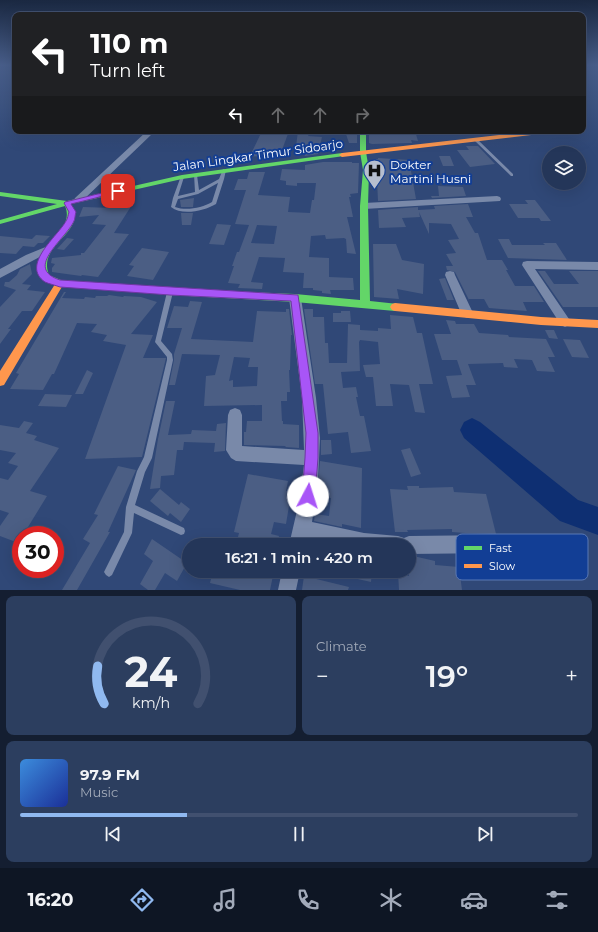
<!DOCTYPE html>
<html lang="en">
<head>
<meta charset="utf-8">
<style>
	:root { --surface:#243659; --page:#2c3e5f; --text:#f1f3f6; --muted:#a3abba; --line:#41506f; --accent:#90b9f0 }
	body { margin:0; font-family:Montserrat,sans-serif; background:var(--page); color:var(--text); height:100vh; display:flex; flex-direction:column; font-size:15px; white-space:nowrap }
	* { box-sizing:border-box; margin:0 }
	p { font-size:13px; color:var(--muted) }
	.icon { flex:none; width:22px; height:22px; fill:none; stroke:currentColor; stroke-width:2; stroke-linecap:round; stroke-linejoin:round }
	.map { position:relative; height:590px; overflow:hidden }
	.drawer { display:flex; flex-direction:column; gap:6px; padding:6px; background:#141e31; flex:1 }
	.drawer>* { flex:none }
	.guide { position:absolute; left:12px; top:12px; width:574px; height:122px; border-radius:8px; box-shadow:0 4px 16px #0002,0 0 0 1px var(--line); background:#202124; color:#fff; overflow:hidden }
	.tools { position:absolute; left:542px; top:146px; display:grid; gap:8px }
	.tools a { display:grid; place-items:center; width:44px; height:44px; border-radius:50%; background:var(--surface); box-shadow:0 4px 16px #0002,0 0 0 1px var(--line); font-size:20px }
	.speed { position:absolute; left:12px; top:526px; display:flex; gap:8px; font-size:20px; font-weight:700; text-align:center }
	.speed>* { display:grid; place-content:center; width:52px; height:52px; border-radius:50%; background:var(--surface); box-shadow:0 4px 16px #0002,0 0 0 1px var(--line); line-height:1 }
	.speed .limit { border:6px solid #d22; background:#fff; color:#111 }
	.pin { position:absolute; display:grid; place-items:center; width:34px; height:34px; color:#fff; margin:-17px; border-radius:8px; box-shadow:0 2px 6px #0006 }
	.me { position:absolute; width:44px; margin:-22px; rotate:5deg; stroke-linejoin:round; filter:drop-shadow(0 0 3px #0008) }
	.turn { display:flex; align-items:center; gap:14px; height:84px; padding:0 12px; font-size:18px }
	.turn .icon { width:52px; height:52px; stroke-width:2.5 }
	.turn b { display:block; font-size:28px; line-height:34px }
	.lanes { display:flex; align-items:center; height:38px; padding:0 12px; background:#0003; justify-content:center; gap:20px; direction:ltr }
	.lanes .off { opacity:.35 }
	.big { font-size:30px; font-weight:600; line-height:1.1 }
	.drawer .card { flex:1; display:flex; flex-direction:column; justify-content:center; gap:6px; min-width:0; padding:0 14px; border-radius:8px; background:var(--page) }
	.drawer .dial { align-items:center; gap:0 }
	.dial svg { height:104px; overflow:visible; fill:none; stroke:var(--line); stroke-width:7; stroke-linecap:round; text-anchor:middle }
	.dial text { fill:var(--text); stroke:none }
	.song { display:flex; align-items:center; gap:12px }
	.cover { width:48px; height:48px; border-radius:6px; background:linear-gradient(135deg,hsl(210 70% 55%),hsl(230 70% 35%)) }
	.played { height:4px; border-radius:2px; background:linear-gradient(90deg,var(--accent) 30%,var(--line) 30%) }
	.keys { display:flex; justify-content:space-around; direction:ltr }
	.heat { display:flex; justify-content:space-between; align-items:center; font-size:22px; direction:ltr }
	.drawer .tiles { flex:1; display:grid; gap:6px; grid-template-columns:1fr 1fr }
	.card:last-child { grid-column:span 2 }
	.trip { position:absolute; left:182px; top:538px; width:234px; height:40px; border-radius:20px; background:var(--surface); box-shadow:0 4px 16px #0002,0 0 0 1px var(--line); font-weight:600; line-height:40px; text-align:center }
	.menu { display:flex; height:64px; justify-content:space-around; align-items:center; background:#0e1624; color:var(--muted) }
	.menu .icon { width:28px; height:28px }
	.menu .selected { color:var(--accent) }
	.menu b { font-size:18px; color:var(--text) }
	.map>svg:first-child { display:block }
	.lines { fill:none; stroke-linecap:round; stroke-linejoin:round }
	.river { fill:#0e2f72; fill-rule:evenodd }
	.building { fill:#4b5e84; fill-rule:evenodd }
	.lane { fill:#7989a9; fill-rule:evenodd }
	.street { fill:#7989a9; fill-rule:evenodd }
	.fast { fill:#63d668; fill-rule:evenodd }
	.slow { fill:#ff974d; fill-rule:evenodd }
	.route { fill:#a855f7; stroke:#6d37a1 }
	.labels { text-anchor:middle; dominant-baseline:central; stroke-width:4; stroke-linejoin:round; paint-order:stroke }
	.far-street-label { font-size:12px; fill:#fff; stroke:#123e95 }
	.far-poi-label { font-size:12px; fill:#fff; stroke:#123e95; text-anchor:start }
	.key { fill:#123e95; stroke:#5978b5; stroke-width:1 }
	.key-label { font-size:11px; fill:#fff }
</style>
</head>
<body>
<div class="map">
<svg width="598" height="590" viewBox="0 0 598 590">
	<rect width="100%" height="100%" fill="#304877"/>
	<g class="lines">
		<path class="river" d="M472 418 480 422 578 500 598 507V535L560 521 464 438 460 430 464 422Z"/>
	</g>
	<path class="building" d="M262 131H289L279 158 250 156Z
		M298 131H307L306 134H309L308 136 322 137 318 154 305 156 304 154H295Z
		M345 131H355V133H357V143H349Z
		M373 131H415L418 141 411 140 412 143H409L372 144 369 143V133H374Z
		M466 146H478L495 164 470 167 457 150H469Z
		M439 156H450L454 166H443Z
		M378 158 409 160 416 199 378 201 376 159H378Z
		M323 162H352V163H359L358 193 350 194 351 197H349L353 217H347L356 254 347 253 346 239 344 238 326 239 325 235 311 236 309 257 329 258V277L353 278 354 290H330L331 294 322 293V291L313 290V288H303L304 273 283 272 285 258 259 257 251 282 263 283 262 289 238 288 240 284 228 283 234 266H232L237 252H239L249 225 235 224 246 190H234L238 179H247L249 172H265L258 195 290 197 288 212 310 213 312 200H314L316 183H297V186L286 185V181L280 180 282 169 305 170V165ZM257 225 277 226 274 244 251 243Z
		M438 186 463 187 466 196 432 198 431 196H439Z
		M130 194V208L114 233 129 234 98 277 82 275 81 276 52 272V268L55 264 51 263 52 258 81 255V253H84L106 225 92 224 99 215 79 217 83 207 113 208 114 197Z
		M194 198 193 207H181L180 200Z
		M525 200H535L551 221H541L539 218H518L509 204H528Z
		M468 204 473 217H466L475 233H478L487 260H502L508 270H506L515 286H534L544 302H523L527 311 489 308 484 299H468L469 300 455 272 447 270 446 266H453L446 254 456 253 448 240 459 239 451 224 429 223V234L419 212 420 217 402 218 406 227 379 228 378 210 418 207V210L435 209 434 206Z
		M181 213H193L191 225H182Z
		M217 224 231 225 224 245 209 244Z
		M36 235 50 236 43 243H38L34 247 23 246 16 254 0 253V236L32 239Z
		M67 238 74 239 64 250 57 249Z
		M498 239H509L512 245H545L543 243H556L567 260 508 258Z
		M373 244H396L402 260 424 264 423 294 397 289 399 299 374 297Z
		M142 248 169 252 153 280 127 276 134 266 129 265Z
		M30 264 32 274 22 284 31 285 27 290 45 292 32 311H22L8 329H11L0 344V307L16 290 4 286 5 282H9L17 275 20 269Z
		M538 271H545L554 284H579L569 271H598V307H563Z
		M445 278 454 300H447L439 279Z
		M64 292H66L62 298 84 299 85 297 95 298 96 296H107L109 295 123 297 124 296 141 297 157 302 131 334 153 335 143 358H166L142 457 85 459 126 345 103 341 107 335 91 332 97 324 77 323 54 374H52L43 390 10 389 19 374 16 373Z
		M190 301 202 302 191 339 253 342 257 311 286 312V309H289L292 335H291L290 370H289L290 392H287V401H281L282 421H283V424L299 425V448L285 447 286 446 244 445V432H246L247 421H262V405L204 406 206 376 215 375 220 355 182 354 175 385H169L174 360V354L182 328H167L174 306 188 307ZM234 357 250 358 248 367H258L257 386 233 387V380L229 381Z
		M304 309H313V317H324L325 343H328L329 363H347L348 324 360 325V330L378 331V328L391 329 390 315 413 317 417 333H422L433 384H419L425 413 415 412 409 385 390 384 393 406H376L373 377H366L363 365 380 364 378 342 360 340 359 342 360 371 341 372 343 388 356 387 358 397H356L360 416H364L371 451 351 453 348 432 328 434 323 384H315Z
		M341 311H350L351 322H333V313H341Z
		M446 320 455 321 456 324H474L479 333 508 335 509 337 546 339 555 357H548L555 372 537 371 532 360 514 359 518 368 504 367 503 363 468 364 476 385H466L470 397 452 398 446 376 462 375 457 360H442L434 334H451Z
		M545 330H554L558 339 549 338Z
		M563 339 580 340 589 358 572 357Z
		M87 370 93 373 83 394H75Z
		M45 394 72 395 66 407 38 406Z
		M166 401H175L168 435 191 434 192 430 216 431 217 424 226 423 225 451 214 452 215 443 184 442 183 450H177L174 475 161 476 160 488 150 489 158 439Z
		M24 421 33 423 26 433 37 436 34 440 59 448 30 491 47 496 28 527H30L25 535H21V544L0 536V526L9 513 0 510V478L8 480 18 466 8 463 16 453 0 450V425L19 428Z
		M321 440H331L332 454 321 455Z
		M410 448 421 474 411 477 401 450Z
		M320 461 362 468 361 528 342 524V527L314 521 315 514 329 516 331 498 317 496Z
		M118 466 136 470 108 532H110L77 590H62L90 543 83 539 98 515 94 514Z
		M248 474 288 481 286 491 294 492 291 506H289L286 524 274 522 271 534 279 536 277 545H236L239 533 234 532Z
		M407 486H419V488L453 487 454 492 486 494 496 534 465 533 452 532V529L407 530 408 532H395L390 489 408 490Z
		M160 489 179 505 181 502 190 509 181 522 170 513 168 516 150 501Z
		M152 539 187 563 177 581 165 573 155 590H148L140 584 153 561 144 554Z
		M409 555 435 561V565L459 567 462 590H399L398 573 409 576Z
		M213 571H274L270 590H240L210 583Z
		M353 571H372L371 582 353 578Z
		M304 576 349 587 348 590H302Z"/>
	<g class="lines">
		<path class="lane" d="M475 139H477L513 174V176H511L475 141Z
			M223 169 226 170 224 179 216 204C204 211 182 216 171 207L173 198 181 176 184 177 178 196 195 192 194 174 197 175 199 190 219 179ZM218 183 212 202C202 208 186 211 175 207L178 199 198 194Z
			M170 290 172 291 173 292 161 341 172 354 173 360 152 458 145 472 135 505 184 528 185 531 184 534 181 535 134 513 132 533 112 575 109 577 106 575 104 572 124 532 126 507 137 471 144 457 167 360V357L155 342 167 292 168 291Z"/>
		<path class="street" d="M147 131H164L152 134 81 202H75L74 200 75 198Z
			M497 196 500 197 501 199 500 201 364 209 360 206 364 203Z
			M48 246 51 247 53 249 51 251 0 278V269L26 255Z
			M527 261 598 262V270L535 269 569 319 571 322 569 325 565 327 561 325 522 265 523 262Z
			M450 271 454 272 455 275 473 313 471 316 467 318 463 316 461 313 445 275 446 272Z
			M295 294 299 295 301 298 316 398 320 438 318 480 312 522 364 533 398 536 404 538 409 536 497 535 503 538 506 544 503 550 497 553 409 554V545H339L308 538 307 545H289L299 502 304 465 236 461 231 458 226 450 228 415 230 410 235 408 240 410 242 415V446L304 450 302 398 289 298 291 295Z
			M282 571H300L296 590H278Z"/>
		<path class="fast" d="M360 131H366V152L369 170 368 206 370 301 398 304 400 307 398 310 395 311 295 302 170 295 60 286 42 279C26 246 77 234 65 206L0 224V220L57 204 0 196V192L67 201 182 175 342 153 344 154V156L182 179 71 204C72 207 74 210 75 213 77 233 46 245 47 266 47 269 48 272 49 275L61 280 170 289 295 294 360 300V206L363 170 360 152Z"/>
		<path class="slow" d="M534 131H551L548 133 342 157 339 155 342 153Z
			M60 280 64 283 63 285 4 385 0 386V371L57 281Z
			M395 303 541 317 598 320V328L541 325 395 311 392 310 390 307 392 304Z"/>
	</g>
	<linearGradient id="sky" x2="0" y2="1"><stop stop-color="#1a2841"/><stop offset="0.44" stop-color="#485e8a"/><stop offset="1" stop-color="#485e8a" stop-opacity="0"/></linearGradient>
	<rect width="598" height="148" fill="url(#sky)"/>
	<path class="route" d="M118 189 121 191 120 192 71 204 76 212C75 215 75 219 74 221 66 239 23 268 60 280L298 295 318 433V458L315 496 313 501 308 503 304 501 302 496 305 458 306 433 291 301 170 295 60 287C55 285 49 284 45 282 20 265 58 236 66 221 68 218 68 215 69 212L64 203 65 202Z"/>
	<defs>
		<symbol id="hospital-pin" viewBox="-11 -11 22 30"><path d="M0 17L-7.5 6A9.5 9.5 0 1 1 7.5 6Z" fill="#b7bfcf" stroke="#123e95"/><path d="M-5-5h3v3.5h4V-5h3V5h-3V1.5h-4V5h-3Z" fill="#111"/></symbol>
	</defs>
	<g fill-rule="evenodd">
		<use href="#hospital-pin" x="362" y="158" width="25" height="34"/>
	</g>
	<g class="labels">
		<g class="far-street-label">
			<text transform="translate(258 155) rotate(-8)">Jalan Lingkar Timur Sidoarjo</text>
		</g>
		<g class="far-poi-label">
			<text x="390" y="164">Dokter<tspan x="390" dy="14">Martini Husni</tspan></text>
		</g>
	</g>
	<rect x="456" y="534" width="132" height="46" rx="6" class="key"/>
	<rect x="464" y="546" width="18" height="4" fill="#63d668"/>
	<rect x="464" y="564" width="18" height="4" fill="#ff974d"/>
	<g class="key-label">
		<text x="489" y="552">Fast</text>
		<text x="489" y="570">Slow</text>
	</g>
</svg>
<div class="tools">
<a><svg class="icon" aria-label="layers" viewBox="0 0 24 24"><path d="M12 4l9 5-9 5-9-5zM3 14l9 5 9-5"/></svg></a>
</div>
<div class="speed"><div class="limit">30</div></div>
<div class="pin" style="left:118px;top:191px;background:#d93025"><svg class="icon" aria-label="arrive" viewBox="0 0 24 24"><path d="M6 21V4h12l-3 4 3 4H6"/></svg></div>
<svg class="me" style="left:308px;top:496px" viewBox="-20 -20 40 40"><circle r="19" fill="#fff"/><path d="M0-13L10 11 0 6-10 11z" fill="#a855f7"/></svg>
<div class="trip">16:21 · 1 min · 420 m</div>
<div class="guide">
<div class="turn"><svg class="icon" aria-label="left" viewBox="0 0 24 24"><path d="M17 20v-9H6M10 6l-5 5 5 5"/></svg><div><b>110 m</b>Turn left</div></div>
<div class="lanes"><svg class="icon" aria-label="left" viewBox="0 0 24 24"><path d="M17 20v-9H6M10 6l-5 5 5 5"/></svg><svg class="icon off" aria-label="ahead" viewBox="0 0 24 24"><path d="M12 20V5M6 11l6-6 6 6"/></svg><svg class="icon off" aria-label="ahead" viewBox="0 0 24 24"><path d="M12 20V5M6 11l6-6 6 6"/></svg><svg class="icon off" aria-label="right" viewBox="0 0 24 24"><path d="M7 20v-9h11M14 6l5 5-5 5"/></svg></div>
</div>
</div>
<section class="drawer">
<div class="tiles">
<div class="card dial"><svg viewBox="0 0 100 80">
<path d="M14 69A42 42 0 1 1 86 69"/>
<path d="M14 69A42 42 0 0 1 9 40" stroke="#90b9f0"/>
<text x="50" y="56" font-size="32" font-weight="700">24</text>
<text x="50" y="72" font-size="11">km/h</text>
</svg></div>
<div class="card"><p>Climate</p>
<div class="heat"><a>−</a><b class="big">19°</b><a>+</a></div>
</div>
<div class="card">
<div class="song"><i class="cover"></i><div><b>97.9 FM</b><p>Music</p></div></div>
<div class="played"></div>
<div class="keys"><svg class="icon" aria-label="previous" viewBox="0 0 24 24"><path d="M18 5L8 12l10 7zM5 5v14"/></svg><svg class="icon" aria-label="pause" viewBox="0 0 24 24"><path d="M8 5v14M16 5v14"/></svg><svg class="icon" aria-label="next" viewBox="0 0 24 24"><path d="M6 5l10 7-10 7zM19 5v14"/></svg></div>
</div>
</div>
</section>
<nav class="menu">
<b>16:20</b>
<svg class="icon selected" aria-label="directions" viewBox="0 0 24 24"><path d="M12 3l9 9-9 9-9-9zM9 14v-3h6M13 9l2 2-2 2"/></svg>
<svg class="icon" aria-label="music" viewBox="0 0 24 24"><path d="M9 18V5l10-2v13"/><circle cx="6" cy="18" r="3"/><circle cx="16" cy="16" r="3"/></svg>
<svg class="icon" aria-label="phone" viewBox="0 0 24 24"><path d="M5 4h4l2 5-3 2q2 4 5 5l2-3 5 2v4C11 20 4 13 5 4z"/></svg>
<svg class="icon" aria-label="climate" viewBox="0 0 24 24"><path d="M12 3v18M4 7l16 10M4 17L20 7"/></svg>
<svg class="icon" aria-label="car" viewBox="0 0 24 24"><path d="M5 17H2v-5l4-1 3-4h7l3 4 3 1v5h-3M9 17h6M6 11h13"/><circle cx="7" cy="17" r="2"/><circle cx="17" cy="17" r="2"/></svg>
<svg class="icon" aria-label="filters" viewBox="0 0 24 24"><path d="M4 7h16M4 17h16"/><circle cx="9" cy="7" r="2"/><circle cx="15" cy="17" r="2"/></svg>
</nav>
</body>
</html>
